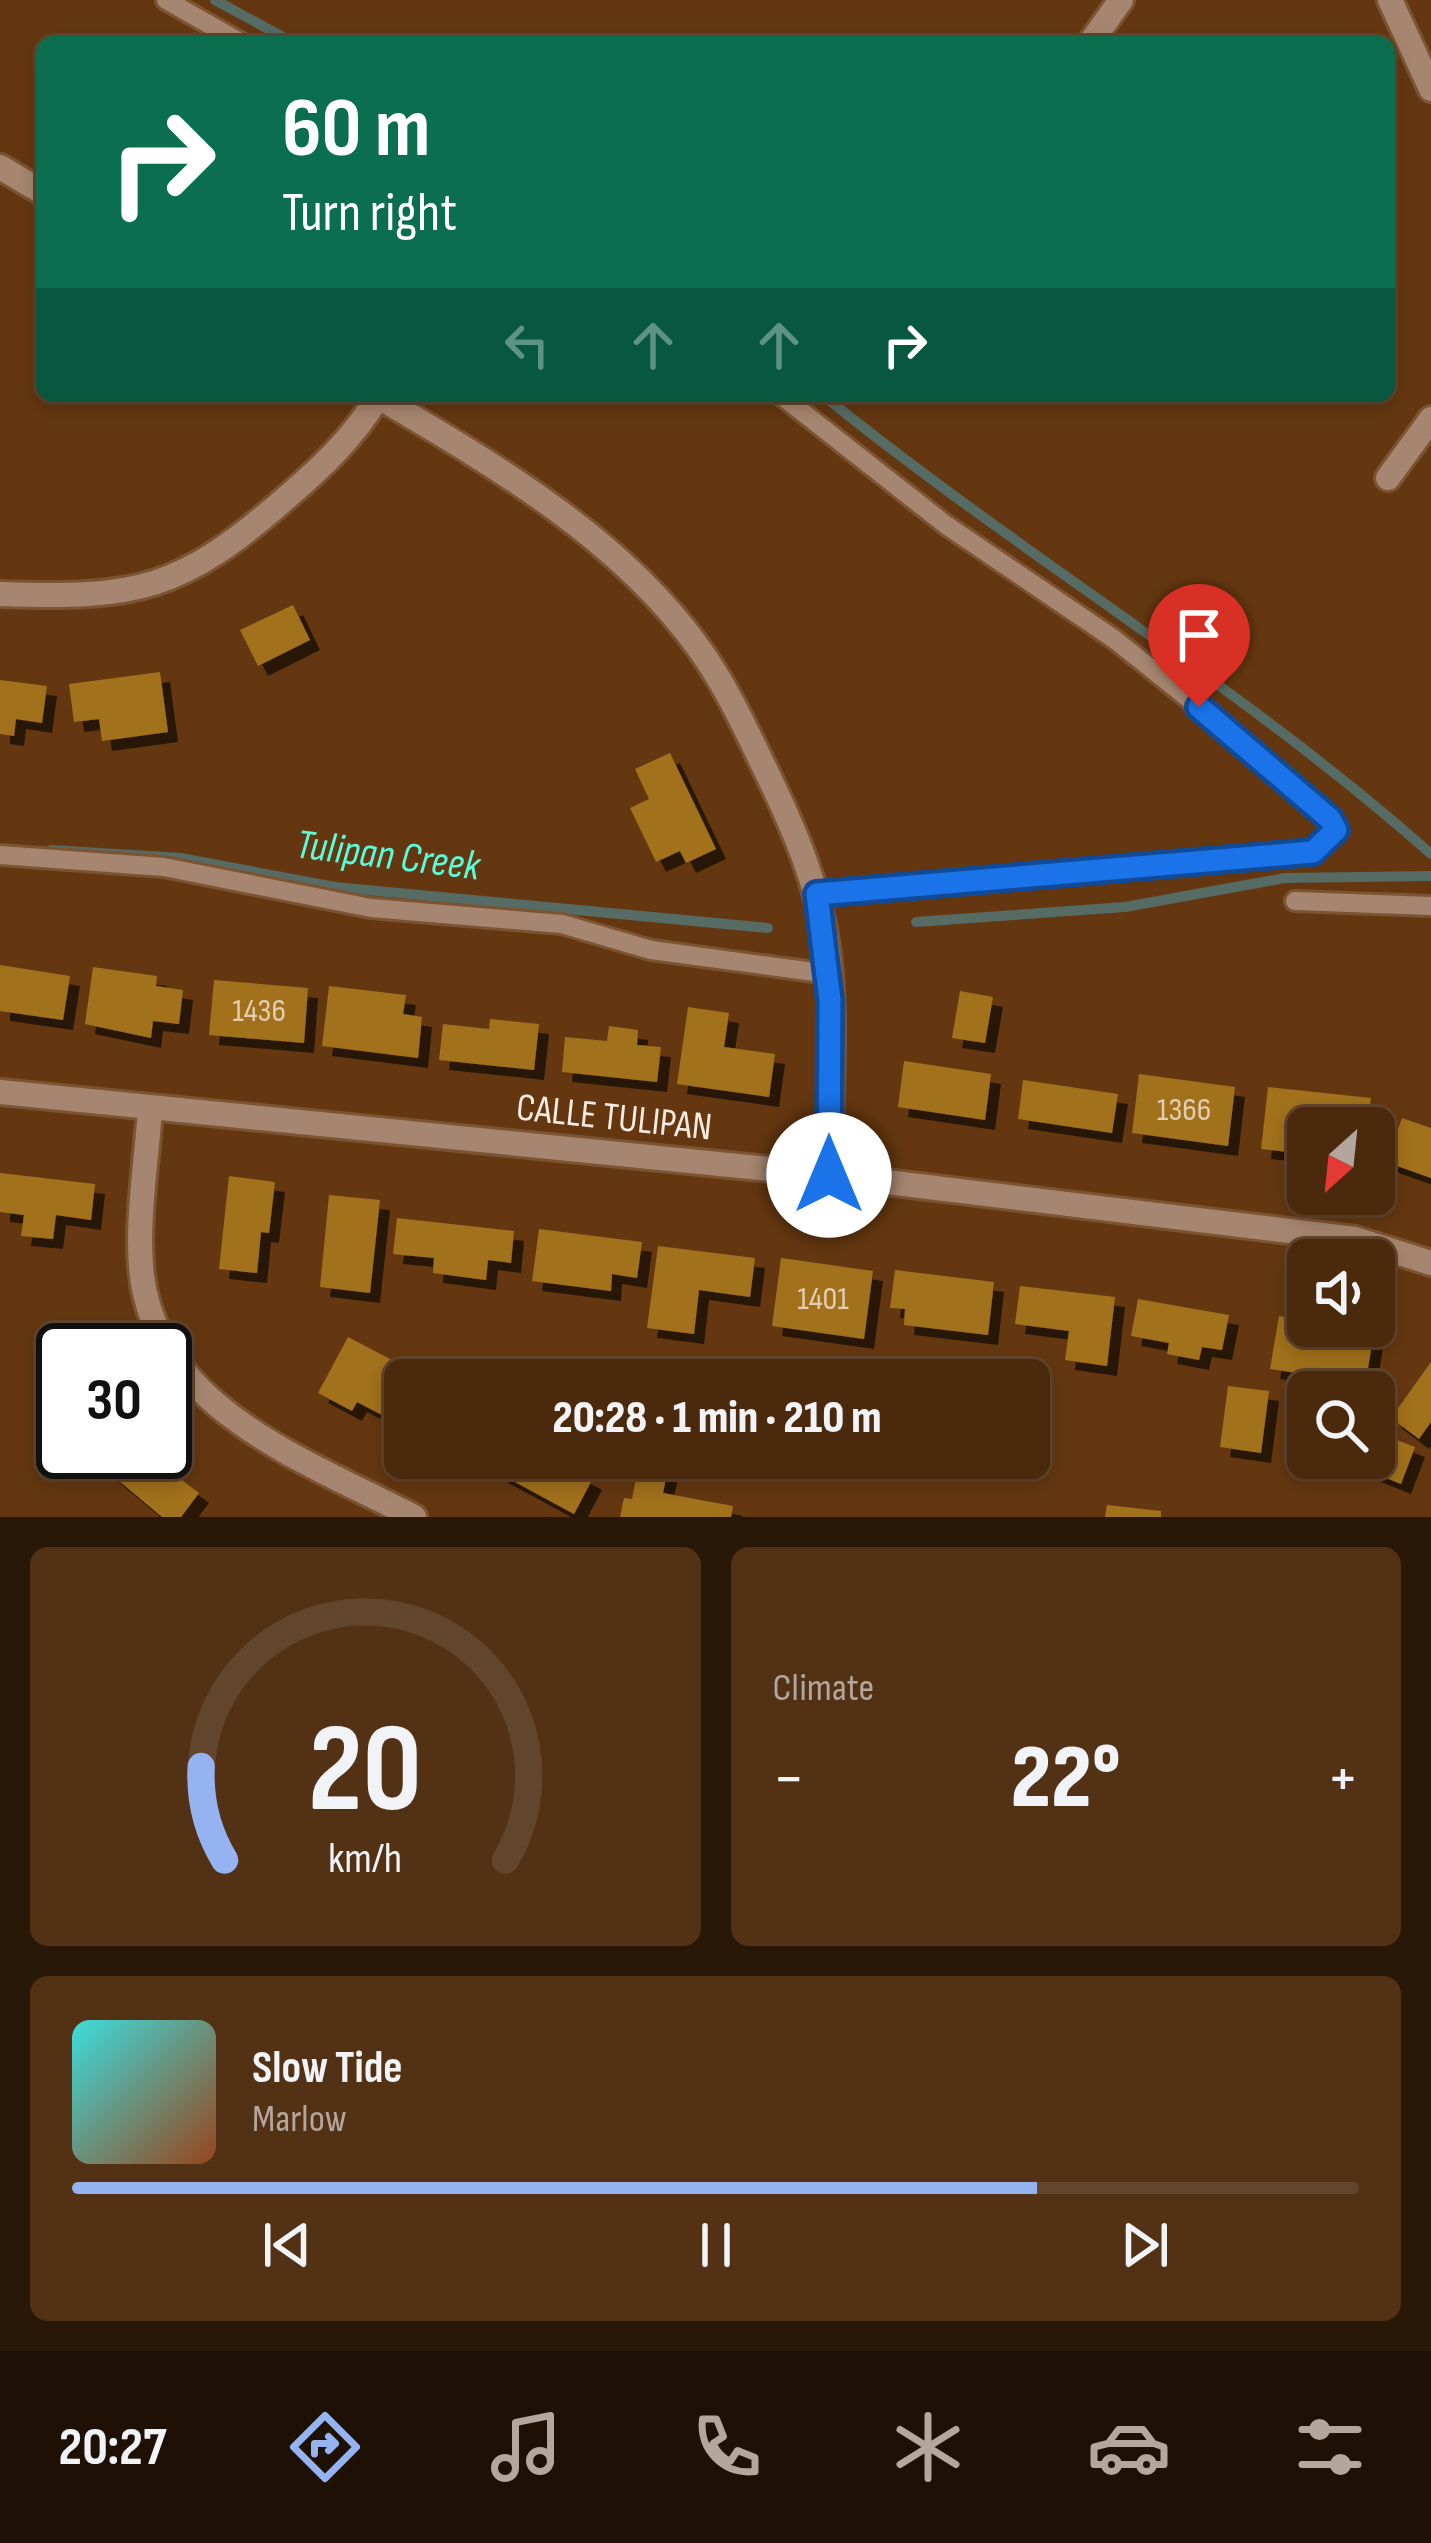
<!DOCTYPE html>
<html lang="en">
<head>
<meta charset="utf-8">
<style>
	:root { --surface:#4b290c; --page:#523115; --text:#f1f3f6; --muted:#b2a69d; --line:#62452d; --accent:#95b2f1 }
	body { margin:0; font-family:"Sofia Sans Condensed",sans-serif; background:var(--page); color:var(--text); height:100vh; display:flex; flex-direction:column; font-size:45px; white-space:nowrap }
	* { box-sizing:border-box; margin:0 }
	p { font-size:39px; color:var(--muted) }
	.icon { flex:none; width:66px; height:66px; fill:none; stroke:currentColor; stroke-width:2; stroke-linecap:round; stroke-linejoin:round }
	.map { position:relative; height:1517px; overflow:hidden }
	.drawer { display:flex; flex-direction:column; gap:30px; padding:30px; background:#291707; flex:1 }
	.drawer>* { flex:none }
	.banner { position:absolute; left:36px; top:36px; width:1359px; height:366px; border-radius:18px; box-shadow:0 6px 18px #0003,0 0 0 3px var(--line); background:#0b6e4f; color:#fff; overflow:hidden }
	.needle { width:78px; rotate:207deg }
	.tools { position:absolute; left:1287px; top:1107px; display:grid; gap:24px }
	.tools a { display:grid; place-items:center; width:108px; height:108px; border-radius:18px; background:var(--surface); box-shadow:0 6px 18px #0003,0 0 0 3px var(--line); font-size:60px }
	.speed { position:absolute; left:36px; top:1323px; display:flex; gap:24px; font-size:60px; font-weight:700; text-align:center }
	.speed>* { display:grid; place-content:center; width:156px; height:156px; border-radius:50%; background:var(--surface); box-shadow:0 6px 18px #0003,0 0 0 3px var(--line); line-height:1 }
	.speed .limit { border:6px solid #111; border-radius:18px; background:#fff; color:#111 }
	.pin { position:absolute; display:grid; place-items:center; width:102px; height:102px; color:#fff; margin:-123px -51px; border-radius:50% 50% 50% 0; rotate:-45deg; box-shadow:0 0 12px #0007 }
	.pin .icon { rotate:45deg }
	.me { position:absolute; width:132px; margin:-66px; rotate:0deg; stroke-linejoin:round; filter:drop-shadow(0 0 9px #0008) }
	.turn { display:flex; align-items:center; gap:42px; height:252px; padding:0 48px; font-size:54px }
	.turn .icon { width:156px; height:156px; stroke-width:2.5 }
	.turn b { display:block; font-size:84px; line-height:102px }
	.lanes { display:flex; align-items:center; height:114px; padding:0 48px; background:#0003; justify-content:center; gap:60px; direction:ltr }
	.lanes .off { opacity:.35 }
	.big { font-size:90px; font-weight:800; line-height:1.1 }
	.drawer .widget { flex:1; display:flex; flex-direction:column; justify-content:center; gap:18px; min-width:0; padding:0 42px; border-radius:18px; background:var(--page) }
	.drawer .dial { align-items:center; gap:0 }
	.dial svg { height:312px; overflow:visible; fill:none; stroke:var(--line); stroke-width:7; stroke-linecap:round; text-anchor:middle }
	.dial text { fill:var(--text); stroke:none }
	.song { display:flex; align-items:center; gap:36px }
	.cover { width:144px; height:144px; border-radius:18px; background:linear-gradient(135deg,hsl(180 70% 55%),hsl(20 70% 35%)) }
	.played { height:12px; border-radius:6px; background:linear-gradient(90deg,var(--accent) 75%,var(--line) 75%) }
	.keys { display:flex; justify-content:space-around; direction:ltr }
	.heat { display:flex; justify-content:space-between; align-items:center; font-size:66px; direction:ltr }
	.drawer .tiles { flex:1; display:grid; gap:30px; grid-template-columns:1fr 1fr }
	.widget:last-child { grid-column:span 2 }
	.trip { position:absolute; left:384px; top:1359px; width:666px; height:120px; border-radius:18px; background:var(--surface); box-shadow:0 6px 18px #0003,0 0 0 3px var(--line); font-weight:800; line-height:120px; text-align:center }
	.tab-bar { display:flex; height:192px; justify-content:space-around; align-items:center; background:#1e1005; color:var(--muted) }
	.tab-bar .icon { width:84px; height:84px }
	.tab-bar .active { color:var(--accent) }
	.tab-bar b { font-size:54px; color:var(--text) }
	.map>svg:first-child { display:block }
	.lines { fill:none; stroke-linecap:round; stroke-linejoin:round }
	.stream { stroke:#566b63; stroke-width:10 }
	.building { fill:#a1711d; filter:url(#shadow) }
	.lane-casing { stroke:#7c5432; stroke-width:24 }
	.street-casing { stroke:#7c5432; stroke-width:30 }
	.lane { stroke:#a68670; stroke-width:18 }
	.street { stroke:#a68670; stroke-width:24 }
	.route-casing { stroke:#114b97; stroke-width:30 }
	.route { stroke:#1a73e8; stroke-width:21 }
	.labels { text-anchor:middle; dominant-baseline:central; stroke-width:12; stroke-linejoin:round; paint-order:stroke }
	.number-label { font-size:33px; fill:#e4cdb1 }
	.street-label { font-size:39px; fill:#faece2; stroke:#643710 }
	.water-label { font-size:42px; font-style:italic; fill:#5afbd9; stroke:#643710 }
</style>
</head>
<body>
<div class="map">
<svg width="1431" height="1517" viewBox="0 0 1431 1517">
	<defs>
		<filter id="shadow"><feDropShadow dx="10" dy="10" stdDeviation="0" flood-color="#0009"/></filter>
	</defs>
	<rect width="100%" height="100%" fill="#643710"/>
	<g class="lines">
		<path class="stream" d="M215 0 292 42
			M824 396C1020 555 1242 686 1431 854
			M51 850 181 858 335 887 768 928
			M916 922 1125 907 1285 878 1431 876"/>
	</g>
	<path class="building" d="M293 605 310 640 258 666 240 630Z
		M160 672 168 732 102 741 99 719 74 722 69 684Z
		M0 680 47 686 42 723 16 719 14 736 0 734Z
		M670 753 716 849 686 863 680 851 656 862 630 808 649 799 635 769Z
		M0 965 70 976 63 1020 0 1011Z
		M93 967 157 976 156 986 183 990 179 1024 153 1021 151 1038 85 1024Z
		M214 980 308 988 304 1043 209 1035Z
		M329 986 406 995 403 1014 422 1017 418 1058 322 1046Z
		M960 991 993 997 985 1043 952 1038Z
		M688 1007 729 1013 724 1047 775 1054 769 1097 677 1084Z
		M490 1019 539 1024 534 1070 439 1060 443 1024 489 1029Z
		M609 1026 638 1030 637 1045 661 1047 657 1082 562 1072 565 1037 607 1041Z
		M904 1061 991 1074 985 1120 898 1107Z
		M1139 1074 1235 1087 1228 1146 1132 1133Z
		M1023 1080 1118 1094 1112 1133 1018 1119Z
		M1268 1087 1371 1098 1367 1128H1308V1154L1261 1149Z
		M1402 1118 1431 1128V1178L1386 1162Z
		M0 1173 95 1184 91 1220 56 1215 53 1239 21 1236 24 1215 0 1212Z
		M229 1176 275 1182 269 1233 261 1232 257 1273 219 1269Z
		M329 1195 380 1200 370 1293 320 1287Z
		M397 1218 514 1231 511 1263 488 1260 486 1280 433 1273 434 1258 393 1254Z
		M539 1229 642 1242 637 1278 612 1274 611 1291 532 1281Z
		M658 1246 755 1258 750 1297 699 1290 694 1334 647 1328Z
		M781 1258 873 1271 864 1339 772 1326Z
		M895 1270 994 1282 988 1335 904 1325 905 1309 890 1308Z
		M1020 1286 1115 1297 1107 1366 1065 1360 1069 1331 1015 1324Z
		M1138 1299 1229 1315 1222 1350 1202 1347 1199 1360 1167 1354 1169 1343 1131 1336Z
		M1279 1316 1308 1321V1326L1374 1332 1365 1386 1348 1383 1347 1392 1315 1391 1317 1376 1270 1369Z
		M72 1321 86 1350H63V1398L35 1338Z
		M348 1337 430 1380H405V1427L357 1402 352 1411 318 1393Z
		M463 1361 498 1380H452Z
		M1431 1362V1422L1419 1439 1391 1418Z
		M1228 1386 1269 1391 1261 1453 1220 1447Z
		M1374 1431 1415 1447 1401 1484 1354 1465 1356 1458H1374Z
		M110 1452H145L199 1493 181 1517H162L100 1465Z
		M494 1458H551L592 1480 574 1514 489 1468Z
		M640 1458H670L663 1493 733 1506 731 1517H620L624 1498 632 1499Z
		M1107 1505 1161 1511V1517H1105Z"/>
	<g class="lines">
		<defs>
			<path id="lane" d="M166 0 240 42
				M782 396 946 525 1114 639 1228 730 1337 830 1313 852 817 894
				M0 855 164 867 371 908 562 924 651 950 829 974
				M1295 901 1431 906"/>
			<path id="street" d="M1390 0 1431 89
				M1091 42 1121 0
				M0 167 42 192
				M377 396C492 464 618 536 698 647 727 687 747 732 768 775 795 831 818 885 827 947 837 1021 829 1101 829 1175
				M1388 478 1431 419
				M0 594C138 599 181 590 286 498 323 466 352 439 378 397
				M0 1092 829 1175 1355 1239 1431 1263
				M150 1108C147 1159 137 1215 141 1266 151 1408 308 1461 414 1517"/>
		</defs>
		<use href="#lane" class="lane-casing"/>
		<use href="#street" class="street-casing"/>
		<use href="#lane" class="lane"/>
		<use href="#street" class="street"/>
	</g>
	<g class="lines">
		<defs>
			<path id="route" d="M829 1175 830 1000 817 894 1313 852 1336 830 1330 819 1199 707"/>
		</defs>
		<use href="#route" class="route-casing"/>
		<use href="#route" class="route"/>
	</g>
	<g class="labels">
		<g class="number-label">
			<text x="259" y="1011">1436</text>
			<text x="1184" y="1110">1366</text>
			<text x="823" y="1299">1401</text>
		</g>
		<g class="street-label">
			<text transform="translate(614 1118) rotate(6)">CALLE TULIPAN</text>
		</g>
		<g class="water-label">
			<text transform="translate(388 856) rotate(7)">Tulipan Creek</text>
		</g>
	</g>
</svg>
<div class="tools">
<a><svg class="needle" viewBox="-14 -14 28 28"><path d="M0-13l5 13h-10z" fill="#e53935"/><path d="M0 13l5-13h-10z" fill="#b2a69d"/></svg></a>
<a><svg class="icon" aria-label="sound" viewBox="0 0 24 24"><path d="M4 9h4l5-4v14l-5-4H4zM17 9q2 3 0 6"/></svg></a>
<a><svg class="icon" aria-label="search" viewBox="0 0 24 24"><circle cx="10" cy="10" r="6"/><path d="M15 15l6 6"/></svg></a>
</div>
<div class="speed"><div class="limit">30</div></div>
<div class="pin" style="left:1199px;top:707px;background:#d93025"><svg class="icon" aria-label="arrive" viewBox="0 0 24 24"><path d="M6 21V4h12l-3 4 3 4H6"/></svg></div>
<svg class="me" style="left:829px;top:1175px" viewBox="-20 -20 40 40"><circle r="19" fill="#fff"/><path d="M0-13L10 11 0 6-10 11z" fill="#1a73e8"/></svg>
<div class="trip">20:28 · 1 min · 210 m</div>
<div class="banner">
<div class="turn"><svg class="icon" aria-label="right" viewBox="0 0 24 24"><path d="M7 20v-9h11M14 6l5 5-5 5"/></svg><div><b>60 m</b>Turn right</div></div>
<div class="lanes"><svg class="icon off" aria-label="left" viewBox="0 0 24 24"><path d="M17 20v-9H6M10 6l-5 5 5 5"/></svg><svg class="icon off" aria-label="ahead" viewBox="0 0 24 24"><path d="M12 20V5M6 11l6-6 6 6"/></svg><svg class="icon off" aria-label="ahead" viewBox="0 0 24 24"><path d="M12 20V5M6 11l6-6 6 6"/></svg><svg class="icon" aria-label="right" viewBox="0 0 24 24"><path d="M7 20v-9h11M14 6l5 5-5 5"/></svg></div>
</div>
</div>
<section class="drawer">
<div class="tiles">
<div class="widget dial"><svg viewBox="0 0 100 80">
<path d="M14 69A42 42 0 1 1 86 69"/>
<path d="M14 69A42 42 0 0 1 8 45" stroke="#95b2f1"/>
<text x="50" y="56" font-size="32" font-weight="700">20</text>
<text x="50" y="72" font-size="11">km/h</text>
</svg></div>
<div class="widget"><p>Climate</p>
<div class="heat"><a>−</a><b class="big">22°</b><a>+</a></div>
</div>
<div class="widget">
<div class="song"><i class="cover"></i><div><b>Slow Tide</b><p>Marlow</p></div></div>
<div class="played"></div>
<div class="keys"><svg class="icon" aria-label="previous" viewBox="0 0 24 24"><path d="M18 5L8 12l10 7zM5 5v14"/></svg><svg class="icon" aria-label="pause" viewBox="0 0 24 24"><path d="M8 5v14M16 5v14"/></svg><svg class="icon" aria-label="next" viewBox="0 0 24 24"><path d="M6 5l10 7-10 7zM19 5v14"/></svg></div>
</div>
</div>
</section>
<nav class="tab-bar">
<b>20:27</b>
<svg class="icon active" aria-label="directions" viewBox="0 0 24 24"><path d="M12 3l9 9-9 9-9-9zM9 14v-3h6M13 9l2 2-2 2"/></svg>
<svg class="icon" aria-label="music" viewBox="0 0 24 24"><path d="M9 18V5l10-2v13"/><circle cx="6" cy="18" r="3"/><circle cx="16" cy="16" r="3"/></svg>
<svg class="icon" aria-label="phone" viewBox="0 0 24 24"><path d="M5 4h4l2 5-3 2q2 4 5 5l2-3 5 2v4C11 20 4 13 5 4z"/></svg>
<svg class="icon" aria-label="climate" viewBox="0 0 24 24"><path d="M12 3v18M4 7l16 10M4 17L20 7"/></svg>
<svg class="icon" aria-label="car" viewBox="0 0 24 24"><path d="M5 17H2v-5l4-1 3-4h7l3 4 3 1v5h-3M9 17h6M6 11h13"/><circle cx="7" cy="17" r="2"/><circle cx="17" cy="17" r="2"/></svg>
<svg class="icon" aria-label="filters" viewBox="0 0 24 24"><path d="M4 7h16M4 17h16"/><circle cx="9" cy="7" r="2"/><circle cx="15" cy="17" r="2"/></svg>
</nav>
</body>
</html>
